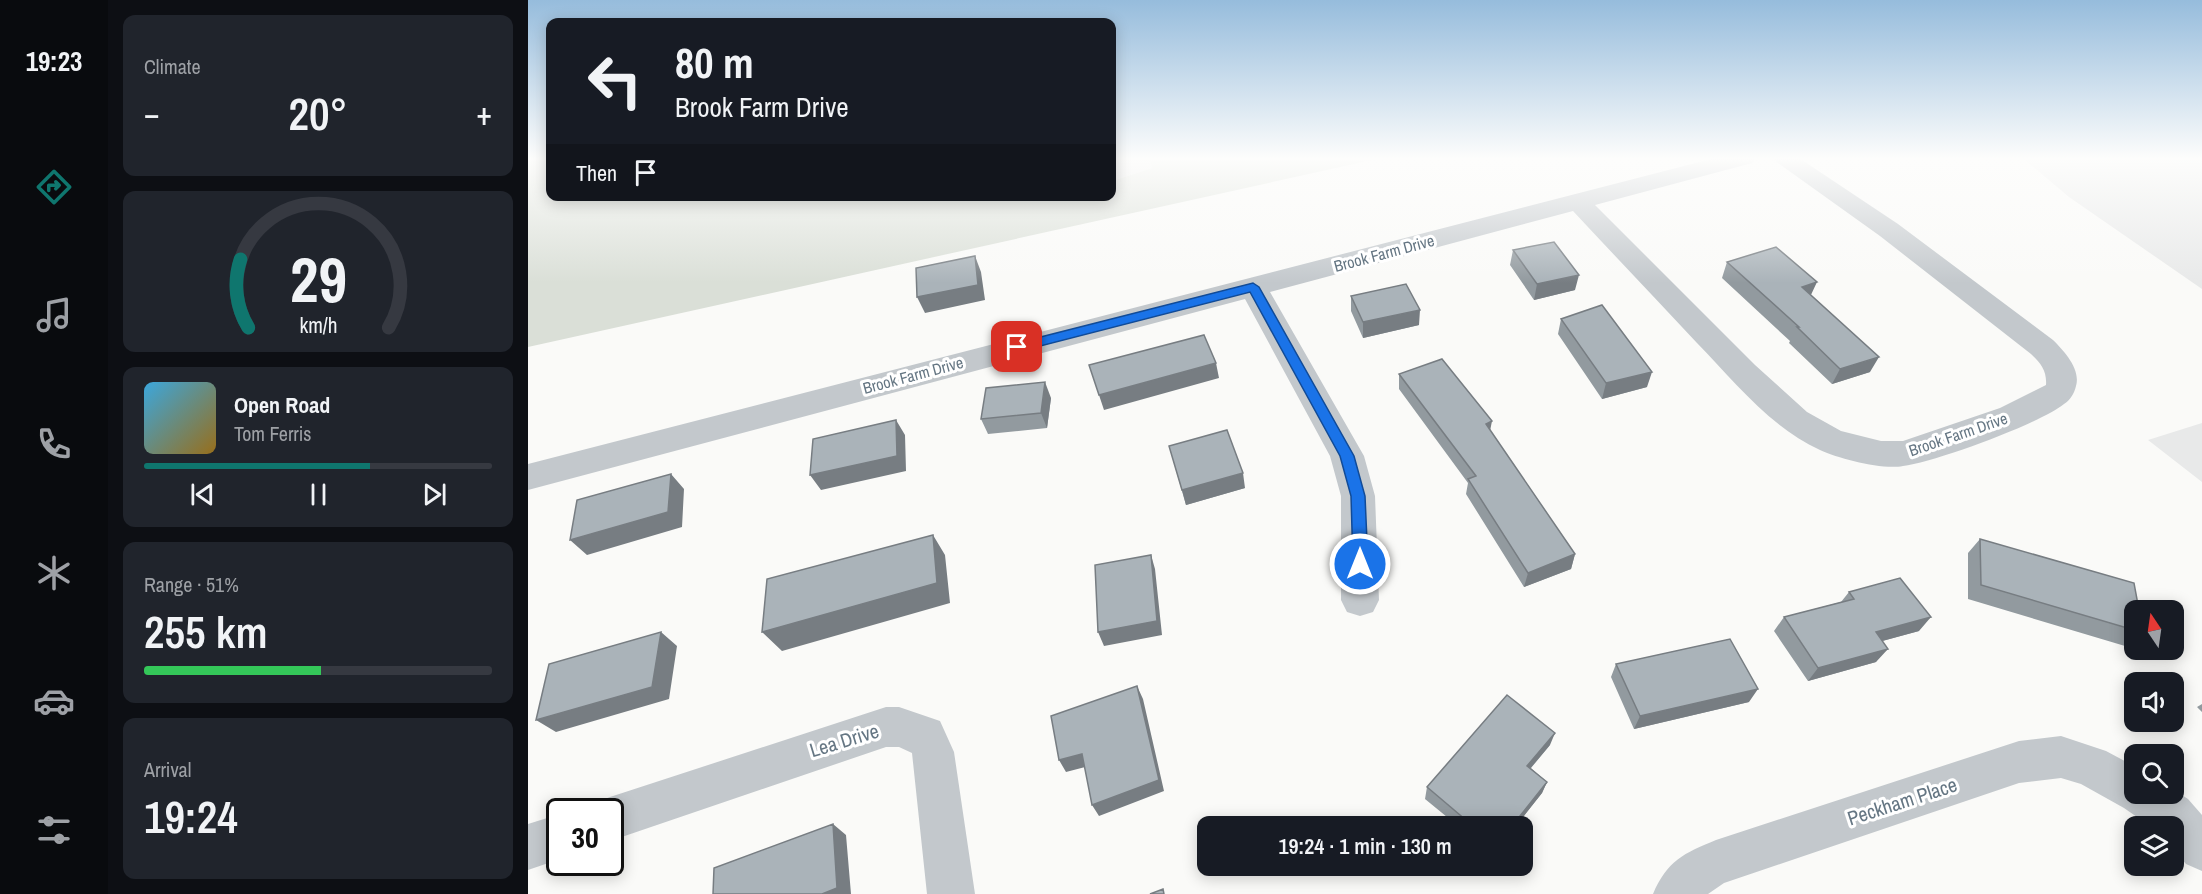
<!DOCTYPE html>
<html lang="en">
<head>
<meta charset="utf-8">
<style>
	:root { --surface:#171b24; --page:#20242c; --text:#f1f3f6; --muted:#9ea1a6; --line:#363941; --accent:#0f766e }
	body { margin:0; font-family:"Archivo Narrow",sans-serif; background:var(--page); color:var(--text); height:100vh; display:flex; flex-direction:column; font-size:22px; white-space:nowrap }
	* { box-sizing:border-box; margin:0 }
	p { font-size:20px; color:var(--muted) }
	.icon { flex:none; width:33px; height:33px; fill:none; stroke:currentColor; stroke-width:2; stroke-linecap:round; stroke-linejoin:round }
	.map { position:relative; flex:1; overflow:hidden }
	.drawer { display:flex; flex-direction:column; gap:15px; padding:15px; background:#0d0f14; width:420px }
	.drawer>* { flex:none }
	.guide { position:absolute; left:18px; top:18px; width:570px; height:183px; border-radius:12px; box-shadow:0 3px 15px #0003; background:#171b24; color:var(--text); overflow:hidden }
	.needle { width:39px; rotate:347deg }
	.tools { position:absolute; left:1596px; top:600px; display:grid; gap:12px }
	.tools a { display:grid; place-items:center; width:60px; height:60px; border-radius:12px; background:var(--surface); box-shadow:0 3px 15px #0003; font-size:30px }
	.speed { position:absolute; left:18px; top:798px; display:flex; gap:12px; font-size:30px; font-weight:700; text-align:center }
	.speed>* { display:grid; place-content:center; width:78px; height:78px; border-radius:50%; background:var(--surface); box-shadow:0 3px 15px #0003; line-height:1 }
	.speed .limit { border:3px solid #111; border-radius:9px; background:#fff; color:#111 }
	.pin { position:absolute; display:grid; place-items:center; width:51px; height:51px; color:#fff; margin:-26px; border-radius:12px; box-shadow:0 3px 9px #0006 }
	.me { position:absolute; width:66px; margin:-33px; rotate:0deg; stroke-linejoin:round; filter:drop-shadow(0 0 4px #0008) }
	.turn { display:flex; align-items:center; gap:21px; height:126px; padding:0 30px; font-size:27px }
	.turn .icon { width:78px; height:78px; stroke-width:2.5 }
	.turn b { display:block; font-size:42px; line-height:51px }
	.then { display:flex; align-items:center; height:57px; padding:0 30px; background:#0003; gap:12px; font-size:22px }
	.big { font-size:45px; font-weight:600; line-height:1.1 }
	.drawer .card { flex:1; display:flex; flex-direction:column; justify-content:center; gap:9px; min-width:0; padding:0 21px; border-radius:12px; background:var(--page) }
	.drawer .dial { align-items:center; gap:0 }
	.dial svg { height:156px; overflow:visible; fill:none; stroke:var(--line); stroke-width:7; stroke-linecap:round; text-anchor:middle }
	.dial text { fill:var(--text); stroke:none }
	.song { display:flex; align-items:center; gap:18px }
	.cover { width:72px; height:72px; border-radius:9px; background:linear-gradient(135deg,hsl(200 70% 55%),hsl(40 70% 35%)) }
	.played { height:6px; border-radius:3px; background:linear-gradient(90deg,var(--accent) 65%,var(--line) 65%) }
	.keys { display:flex; justify-content:space-around; direction:ltr }
	.heat { display:flex; justify-content:space-between; align-items:center; font-size:33px; direction:ltr }
	.charge { height:9px; border-radius:4px; background:linear-gradient(90deg,#34c759 51%,var(--line) 0) }
	.trip { position:absolute; left:669px; top:816px; width:336px; height:60px; border-radius:12px; background:var(--surface); box-shadow:0 3px 15px #0003; font-weight:600; line-height:60px; text-align:center }
	main { display:flex; flex:1; min-height:0 }
	.menu { display:flex; flex-direction:column; width:108px; justify-content:space-around; align-items:center; background:#090b0e; color:var(--muted) }
	.menu .icon { width:42px; height:42px }
	.menu .on { color:var(--accent) }
	.menu b { font-size:27px; color:var(--text) }
	.map>svg:first-child { display:block }
	.built { fill:#e8e9e9 }
	.green { fill:#dadfd7 }
	.lines { fill:none; stroke-linecap:round; stroke-linejoin:round }
	.minor { fill:#c3c8cc; fill-rule:evenodd }
	.wall { fill:#929a9f }
	.shaded-wall { fill:#777d82 }
	.building { fill:#aab3b9; stroke:#777d82; stroke-width:1.5 }
	.route { fill:#1a73e8; stroke:#114b97; stroke-width:1.5 }
	.labels { text-anchor:middle; dominant-baseline:central; stroke-width:6; stroke-linejoin:round; paint-order:stroke }
	.street-label { font-size:16px; fill:#657683; stroke:#fff }
	.near-street-label { font-size:20px; fill:#657683; stroke:#fff }
</style>
</head>
<body>
<main>
<nav class="menu">
<b>19:23</b>
<svg class="icon on" aria-label="directions" viewBox="0 0 24 24"><path d="M12 3l9 9-9 9-9-9zM9 14v-3h6M13 9l2 2-2 2"/></svg>
<svg class="icon" aria-label="music" viewBox="0 0 24 24"><path d="M9 18V5l10-2v13"/><circle cx="6" cy="18" r="3"/><circle cx="16" cy="16" r="3"/></svg>
<svg class="icon" aria-label="phone" viewBox="0 0 24 24"><path d="M5 4h4l2 5-3 2q2 4 5 5l2-3 5 2v4C11 20 4 13 5 4z"/></svg>
<svg class="icon" aria-label="climate" viewBox="0 0 24 24"><path d="M12 3v18M4 7l16 10M4 17L20 7"/></svg>
<svg class="icon" aria-label="car" viewBox="0 0 24 24"><path d="M5 17H2v-5l4-1 3-4h7l3 4 3 1v5h-3M9 17h6M6 11h13"/><circle cx="7" cy="17" r="2"/><circle cx="17" cy="17" r="2"/></svg>
<svg class="icon" aria-label="filters" viewBox="0 0 24 24"><path d="M4 7h16M4 17h16"/><circle cx="9" cy="7" r="2"/><circle cx="15" cy="17" r="2"/></svg>
</nav>
<section class="drawer">
<div class="card"><p>Climate</p>
<div class="heat"><a>−</a><b class="big">20°</b><a>+</a></div>
</div>
<div class="card dial"><svg viewBox="0 0 100 80">
<path d="M14 69A42 42 0 1 1 86 69"/>
<path d="M14 69A42 42 0 0 1 10 34" stroke="#0f766e"/>
<text x="50" y="56" font-size="32" font-weight="700">29</text>
<text x="50" y="72" font-size="11">km/h</text>
</svg></div>
<div class="card">
<div class="song"><i class="cover"></i><div><b>Open Road</b><p>Tom Ferris</p></div></div>
<div class="played"></div>
<div class="keys"><svg class="icon" aria-label="previous" viewBox="0 0 24 24"><path d="M18 5L8 12l10 7zM5 5v14"/></svg><svg class="icon" aria-label="pause" viewBox="0 0 24 24"><path d="M8 5v14M16 5v14"/></svg><svg class="icon" aria-label="next" viewBox="0 0 24 24"><path d="M6 5l10 7-10 7zM19 5v14"/></svg></div>
</div>
<div class="card"><p>Range · 51%</p><b class="big">255 km</b><div class="charge"></div></div>
<div class="card"><p>Arrival</p><b class="big">19:24</b></div>
</section>
<div class="map">
<svg width="1674" height="894" viewBox="0 0 1674 894">
	<rect width="100%" height="100%" fill="#fafaf8"/>
	<path class="built" d="M584 158H621L624 168 584 181Z
		M1495 158H1674V289L1541 197Z
		M1674 423V482L1620 440Z"/>
	<path class="green" d="M0 158H22V196H584V181L624 168 621 158H853L0 347Z"/>
	<g class="lines">
		<path class="minor" d="M1187 158H1228L1224 163 1067 205 1227 365 1279 412 1313 431 1353 441H1375L1472 408 1518 385C1519 371 1513 363 1503 354L1352 236 1243 158H1271L1370 224 1525 340C1536 351 1553 369 1548 386 1546 394 1542 400 1536 404 1511 424 1407 462 1375 466 1354 470 1312 459 1292 450 1243 428 1205 380 1169 343 1128 299 1086 255 1045 211L742 292 836 456 847 496 851 600 845 612 832 616 819 612 813 600V496L802 456 717 299 0 490V464Z
			M358 707H371L412 721 426 752 447 894H399L384 753 371 747H358L82 841V812H63L66 803 82 797Z
			M1533 736 1578 751 1606 766V794H1646V790L1660 799 1674 815V871L1658 864 1646 850V826H1622L1596 808 1553 784 1533 778 1491 783 1196 883 1180 894H1125C1139 861 1156 853 1188 840L1491 741Z
			M32 814V859L0 870V824Z"/>
	</g>
	<path class="wall" d="M985 250 1047 290 1006 300 982 265Z
		M1199 262 1283 295 1342 372 1304 384 1261 343 1262 341 1194 278Z
		M823 296 891 325 835 338 823 311Z
		M1033 319 1119 387 1074 399 1030 334Z
		M871 374 962 430 1047 554 1043 569 996 587 938 494 940 483 871 389Z
		M523 398 519 428 460 434 453 419Z
		M641 446 717 488 658 505Z
		M1452 539 1606 610V639L1597 646 1440 599V553Z
		M1321 592 1391 631 1354 641 1348 662 1280 681 1246 631 1256 617 1313 602Z
		M1088 664 1221 702 1106 729 1083 677Z
		M1674 704V712L1669 707Z
		M1022 745 1003 768 1019 782 1014 793 988 826H930L897 799 899 787Z"/>
	<path class="shaded-wall" d="M447 256 453 272 457 300 397 313 389 297Z
		M1051 275 1047 290 1006 300 1009 284Z
		M1289 282 1282 297 1274 287Z
		M892 310 891 325 835 338V322Z
		M1351 357 1342 372 1304 384 1312 369Z
		M688 363 691 378 576 410 571 395Z
		M1124 372 1119 387 1074 399 1078 383Z
		M517 382 523 398 519 428 513 413Z
		M368 420 377 435 378 471 293 490 282 475Z
		M964 421 961 436 958 424Z
		M715 473 717 488 658 505 654 490Z
		M143 474 156 489 154 527 59 555 42 540Z
		M405 535 417 555 422 603 254 651 234 632Z
		M1047 554 1043 569 996 587 1000 573Z
		M623 555 627 569 634 635 576 646 570 632Z
		M1403 617 1391 631 1336 646 1348 632Z
		M133 632 149 646 141 699 28 732 8 720Z
		M1360 649 1348 662 1280 681 1290 668Z
		M609 686 615 699 636 791 571 816 564 805Z
		M1230 689 1221 702 1106 729 1112 716Z
		M1027 733 1022 745 995 777 999 766Z
		M554 754 561 766 538 772 531 760Z
		M1019 782 1014 793 988 826H984Z
		M305 824 318 835 323 894H294Z"/>
	<path class="building" d="M1026 242 1051 275 1009 284 985 250Z
		M1248 247 1289 282 1274 287 1351 357 1312 369 1269 327H1271L1199 262Z
		M447 256 450 285 389 297 388 268Z
		M878 284 892 310 835 322 823 296Z
		M1074 305 1124 372 1078 383 1033 319Z
		M676 335 688 363 571 395 561 365Z
		M914 359 964 421 958 424 1047 554 1000 573 940 479 948 476 871 374Z
		M517 382 513 413 453 419 458 388Z
		M368 420 369 456 282 475 285 439Z
		M699 430 715 473 654 490 641 446Z
		M143 474 140 512 42 540 49 500Z
		M405 535 409 583 234 632 239 579Z
		M1452 539 1606 583 1611 610H1606V630L1453 585Z
		M623 555 629 621 570 632 567 565Z
		M1372 578 1403 617 1348 632 1360 649 1290 668 1256 617 1326 599 1321 592Z
		M133 632 124 687 8 720 21 664Z
		M1202 639 1230 689 1112 716 1088 664Z
		M609 686 631 780 564 805 554 754 531 760 523 716Z
		M979 695 1027 733 999 766 1019 782 984 826H945L899 787Z
		M305 824 309 888 294 894H185L186 868Z
		M635 889 636 894H622Z"/>
	<linearGradient id="sky" x2="0" y2="1"><stop stop-color="#96bcdc"/><stop offset="0.56" stop-color="#fdfdfc"/><stop offset="1" stop-color="#fdfdfc" stop-opacity="0"/></linearGradient>
	<rect width="1674" height="283" fill="url(#sky)"/>
	<path class="route" d="M725 283 731 287 826 456 837 496 840 564 838 569 832 571 825 564 823 496 812 456 722 292 489 352 483 347 489 343Z"/>
	<g class="labels">
		<g class="street-label">
			<text transform="translate(856 253) rotate(-15)">Brook Farm Drive</text>
			<text transform="translate(385 375) rotate(-15)">Brook Farm Drive</text>
			<text transform="translate(1430 434) rotate(-19)">Brook Farm Drive</text>
		</g>
		<g class="near-street-label">
			<text transform="translate(316 740) rotate(-17)">Lea Drive</text>
			<text transform="translate(1374 801) rotate(-18)">Peckham Place</text>
		</g>
	</g>
</svg>
<div class="tools">
<a><svg class="needle" viewBox="-14 -14 28 28"><path d="M0-13l5 13h-10z" fill="#e53935"/><path d="M0 13l5-13h-10z" fill="#9ea1a6"/></svg></a>
<a><svg class="icon" aria-label="sound" viewBox="0 0 24 24"><path d="M4 9h4l5-4v14l-5-4H4zM17 9q2 3 0 6"/></svg></a>
<a><svg class="icon" aria-label="search" viewBox="0 0 24 24"><circle cx="10" cy="10" r="6"/><path d="M15 15l6 6"/></svg></a>
<a><svg class="icon" aria-label="layers" viewBox="0 0 24 24"><path d="M12 4l9 5-9 5-9-5zM3 14l9 5 9-5"/></svg></a>
</div>
<div class="speed"><div class="limit">30</div></div>
<div class="pin" style="left:489px;top:347px;background:#d93025"><svg class="icon" aria-label="arrive" viewBox="0 0 24 24"><path d="M6 21V4h12l-3 4 3 4H6"/></svg></div>
<svg class="me" style="left:832px;top:564px" viewBox="-20 -20 40 40"><circle r="17" fill="#1a73e8" stroke="#fff" stroke-width="3"/><path d="M0-11L8 9 0 5-8 9z" fill="#fff"/></svg>
<div class="trip">19:24 · 1 min · 130 m</div>
<div class="guide">
<div class="turn"><svg class="icon" aria-label="left" viewBox="0 0 24 24"><path d="M17 20v-9H6M10 6l-5 5 5 5"/></svg><div><b>80 m</b>Brook Farm Drive</div></div>
<div class="then">Then<svg class="icon" aria-label="arrive" viewBox="0 0 24 24"><path d="M6 21V4h12l-3 4 3 4H6"/></svg></div>
</div>
</div>
</main>
</body>
</html>
